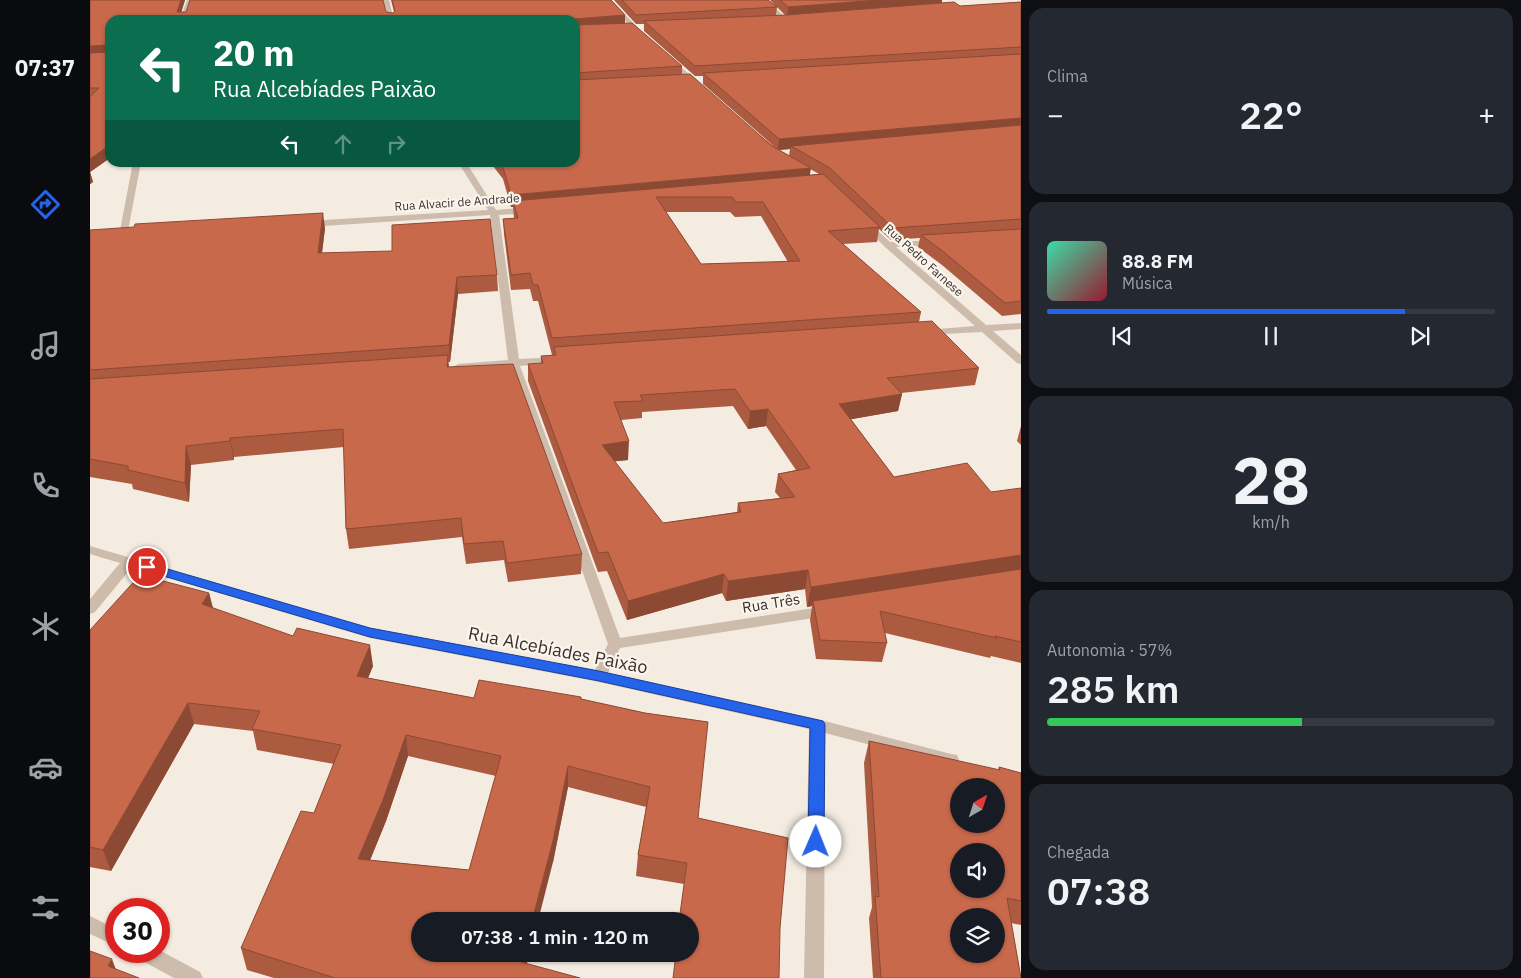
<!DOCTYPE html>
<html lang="pt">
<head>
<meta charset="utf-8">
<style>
	:root { --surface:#171b24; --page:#242831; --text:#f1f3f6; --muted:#9ea1a6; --line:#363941; --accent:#2563eb }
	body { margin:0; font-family:"IBM Plex Sans",sans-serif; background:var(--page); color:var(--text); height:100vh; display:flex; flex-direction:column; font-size:19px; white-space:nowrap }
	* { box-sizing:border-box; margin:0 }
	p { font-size:16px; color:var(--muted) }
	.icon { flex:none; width:28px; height:28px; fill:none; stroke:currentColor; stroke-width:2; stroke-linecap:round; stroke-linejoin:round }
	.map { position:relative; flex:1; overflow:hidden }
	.details { display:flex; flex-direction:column; gap:8px; padding:8px; background:#0d0f14; width:500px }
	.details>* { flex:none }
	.banner { position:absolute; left:15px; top:15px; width:475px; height:152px; border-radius:15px; box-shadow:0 1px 4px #0004; background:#0b6e4f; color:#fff; overflow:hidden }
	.needle { width:32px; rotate:39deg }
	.fabs { position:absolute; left:860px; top:778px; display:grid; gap:10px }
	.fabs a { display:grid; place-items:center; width:55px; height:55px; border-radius:50%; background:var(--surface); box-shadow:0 1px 4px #0004; font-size:25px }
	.speed { position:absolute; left:15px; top:898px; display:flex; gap:10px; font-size:25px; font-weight:700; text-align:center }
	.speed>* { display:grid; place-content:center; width:65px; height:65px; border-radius:50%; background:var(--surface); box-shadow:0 1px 4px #0004; line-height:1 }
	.speed .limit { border:8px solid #d22; background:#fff; color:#111 }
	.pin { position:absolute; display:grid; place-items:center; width:42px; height:42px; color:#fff; margin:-21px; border:2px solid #fff; border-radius:50%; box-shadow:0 1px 5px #0007 }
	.me { position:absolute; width:55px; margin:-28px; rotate:1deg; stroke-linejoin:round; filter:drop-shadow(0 0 4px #0008) }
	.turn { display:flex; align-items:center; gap:18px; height:105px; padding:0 25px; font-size:22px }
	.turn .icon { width:65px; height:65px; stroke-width:2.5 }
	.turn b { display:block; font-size:35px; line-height:42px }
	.lanes { display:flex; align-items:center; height:48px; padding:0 25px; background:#0003; justify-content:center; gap:25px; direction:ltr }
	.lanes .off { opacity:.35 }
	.big { font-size:38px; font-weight:600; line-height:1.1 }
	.details .card { flex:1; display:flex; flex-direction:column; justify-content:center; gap:8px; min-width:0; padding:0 18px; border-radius:15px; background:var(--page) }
	.details .dial { align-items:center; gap:0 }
	.dial b { font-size:65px; line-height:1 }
	.song { display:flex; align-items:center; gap:15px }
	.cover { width:60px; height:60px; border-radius:8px; background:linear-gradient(135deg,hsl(160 70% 55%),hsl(350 70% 35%)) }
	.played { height:5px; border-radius:2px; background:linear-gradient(90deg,var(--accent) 80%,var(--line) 80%) }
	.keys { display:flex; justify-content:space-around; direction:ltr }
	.heat { display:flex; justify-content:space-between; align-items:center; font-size:28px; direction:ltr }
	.charge { height:8px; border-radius:4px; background:linear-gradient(90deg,#34c759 57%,var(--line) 0) }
	.trip { position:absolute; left:321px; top:912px; width:288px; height:50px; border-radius:25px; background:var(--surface); box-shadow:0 1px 4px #0004; font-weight:600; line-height:50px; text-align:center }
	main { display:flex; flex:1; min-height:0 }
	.tab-bar { display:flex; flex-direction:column; width:90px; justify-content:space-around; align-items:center; background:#090b0e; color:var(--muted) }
	.tab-bar .icon { width:35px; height:35px }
	.tab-bar .current { color:var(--accent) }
	.tab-bar b { font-size:22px; color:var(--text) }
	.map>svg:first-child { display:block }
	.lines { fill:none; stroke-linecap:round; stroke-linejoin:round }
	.minor { fill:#cdbbac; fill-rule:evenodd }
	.wall { fill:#ac5a40; fill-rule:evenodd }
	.shaded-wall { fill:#8c4a34 }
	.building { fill:#c8694b; stroke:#8c4a34; fill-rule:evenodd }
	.route { fill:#2563eb; stroke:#184099 }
	.labels { text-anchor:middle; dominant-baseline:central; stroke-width:4.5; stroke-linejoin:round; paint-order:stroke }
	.far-street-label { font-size:12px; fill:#3b302b; stroke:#fbf5ee }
	.street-label { font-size:15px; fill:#3b302b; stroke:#fbf5ee }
	.near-street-label { font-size:18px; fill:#3b302b; stroke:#fbf5ee }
</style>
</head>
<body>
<main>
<nav class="tab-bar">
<b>07:37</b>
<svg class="icon current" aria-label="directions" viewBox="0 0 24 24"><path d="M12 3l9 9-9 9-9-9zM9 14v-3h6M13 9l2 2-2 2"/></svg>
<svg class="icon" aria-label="music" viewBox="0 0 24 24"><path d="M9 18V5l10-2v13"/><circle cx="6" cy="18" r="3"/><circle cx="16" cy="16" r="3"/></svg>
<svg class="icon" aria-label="phone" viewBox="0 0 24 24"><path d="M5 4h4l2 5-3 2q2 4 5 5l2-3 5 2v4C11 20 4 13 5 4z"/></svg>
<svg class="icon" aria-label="climate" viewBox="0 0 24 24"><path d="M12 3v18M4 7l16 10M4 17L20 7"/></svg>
<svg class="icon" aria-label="car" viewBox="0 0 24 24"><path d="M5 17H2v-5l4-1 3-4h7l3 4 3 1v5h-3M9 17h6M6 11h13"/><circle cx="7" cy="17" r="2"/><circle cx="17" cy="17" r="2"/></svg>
<svg class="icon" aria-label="filters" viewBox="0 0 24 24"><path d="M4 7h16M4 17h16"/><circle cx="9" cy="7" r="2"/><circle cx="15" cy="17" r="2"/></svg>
</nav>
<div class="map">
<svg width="931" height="978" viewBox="0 0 931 978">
	<rect width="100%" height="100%" fill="#f4ebe1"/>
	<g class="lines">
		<path class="minor" d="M97 0H103L96 20H90Z
			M293 0H299L304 20H298Z
			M515 0H521L553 33V35H549Z
			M671 0H677L697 19V21H693Z
			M577 58H581L611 85V87H607L577 60Z
			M43 162H51L37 236 33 239 29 236Z
			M368 162H376L406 210 440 207 444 210 440 213 409 215 429 359 467 357 472 360 467 363 430 366 530 638 737 606 742 608 744 611 742 614 737 616 530 648 518 673 727 719 861 754 867 755 869 760 867 765 861 766 735 733 734 978H714L719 729 509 682 280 638 42 567 5 612 0 614V599L30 563 0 554V546L280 628 505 670 518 644 420 367 368 370 363 367 368 364 418 360 400 215 218 227 214 224 218 221 398 210Z
			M776 220 800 242 849 240V244L846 245 806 247 896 325 931 323V329L903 331 931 355V364L927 363 892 332 832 335 831 333 832 331 836 330 885 326 795 247 773 225V221Z
			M0 916 26 929V946L0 934Z
			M69 950 110 972 113 978H84L45 957 43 951Z"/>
	</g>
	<path class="wall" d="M0 0H95L91 12 303 13 304 12 301 0H521L535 15V23L592 66V74L686 148 613 84V76H605L554 31V24H546L524 0H678L687 7 686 15H695L680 0H852V3L870 6 931 2V314L912 316 852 265 828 247 830 238 801 240 789 229 787 242 753 244 831 312 829 322 889 368 885 385 811 393 812 394 808 411 761 419 804 477 901 492 931 488V663L901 656 900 658 795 633 797 643 792 662 726 659 720 620 722 606 717 607 715 589 636 601 632 593 537 620 517 571 508 572 438 381V364H451V356L464 355H462L448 301H443L440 289 421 290 414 234 413 219 424 218 423 207H421L413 179 400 162H485V20H20V158L0 172 3 182 0 184ZM700 149 699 156 689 150ZM720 169 729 174 720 175ZM576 212H640L645 217 671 216 698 262 611 264ZM643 406 658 429 676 426 706 470 688 474 685 492 690 498 648 503 647 512 573 523 524 461 538 460 531 420 552 418V412Z
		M235 228 232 253 407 275 408 291 368 294 360 362H358L359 367 492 554 491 574 418 582 414 560 376 564 372 537 259 549 256 529 254 447 144 457V460L101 465 99 502 43 489 42 484 0 477V230Z
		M931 426V445L927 441Z
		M119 593 123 608 283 666 278 678 384 698 491 697V699L555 713 618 722 594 884 546 876 548 855 556 807 478 787 463 862 330 954H439L437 964 490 978H184L157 970 151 948 224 813 244 764 167 750 163 731 104 724 21 871 0 867V630ZM318 756 406 776 379 870 280 860 296 821Z
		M779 741 908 770 909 767 931 773V925L921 923 931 978H783L779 918 782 907 774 763Z"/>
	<path class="shaded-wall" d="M91 0H95L89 20 87 12Z
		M789 0H852V4L697 16 698 7Z
		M535 15V24L485 28V20H484V19Z
		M18 45 20 54 0 56V46Z
		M931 118V129L701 146 700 149 688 150 689 139Z
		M20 145V158L0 172 3 182 0 184V159Z
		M721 168 719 180 423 201V207H421V195Z
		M233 213 235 228 230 269 228 253Z
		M367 277 368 294 360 362 359 345Z
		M358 355 359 372 357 367Z
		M812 394 808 411 746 422 749 404Z
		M678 409 676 426 658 429 660 411Z
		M140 438 144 457V460L140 441Z
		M539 441 538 460 511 463 512 445Z
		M96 446 101 465 99 502 95 483Z
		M931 555V572L723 601 722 606 717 607 721 587Z
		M718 570 715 589 636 601 638 581Z
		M634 574 632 593 537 620 538 601Z
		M119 593 124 613 112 604Z
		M280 645 283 666 270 697 267 676Z
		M98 703 104 724 21 871 13 850Z
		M316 735 318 756 296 821 272 880 268 859Z
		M478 766V787L463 862 448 921H442Z
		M433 954H439L433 978 431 962Z
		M22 959 29 978 18 966Z"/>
	<path class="building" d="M0 0H91L87 12H96L100 0H293L296 12 303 13 305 11 302 0H521L535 15 484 19V20H20V145L0 159V97L9 88H0V53L18 52 20 50 18 45 0 46Z
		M532 0H678L687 7 546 15Z
		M690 0H789L698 7Z
		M864 2 870 6 931 2V47L605 66 554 21 696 15Z
		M542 23 592 66 485 73V25Z
		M931 54V118L689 139 613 73Z
		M600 74 682 146 721 168 421 195 413 167 409 162H485V80Z
		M931 125V219L803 228 740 168 701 146Z
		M733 174 790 227 738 231 831 312 462 338 448 285H443L440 273 421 275 413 219 428 218 423 201ZM566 197H642L646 202H673L710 261 611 264Z
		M233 213 228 253 302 251V225L400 219 407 275 367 277 359 345 0 370V230L44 227 45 224Z
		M931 229V301L915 303 855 253 831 235Z
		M842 321 889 368 797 378 812 394 749 404 804 477 877 463 901 492 931 488V555L721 587 718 570 638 581 634 574 538 601 518 552 508 553 438 364 453 363 451 356 466 355 464 347ZM645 389 660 411 678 409 720 468 688 474 705 497 648 503 651 512 573 523 512 445 539 441 524 402 553 401 550 395Z
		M358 355 357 367 423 364 492 554 417 563 413 541 374 544 371 518 256 529 253 429 140 438V441L96 446 95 483 38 470V466L0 459V379Z
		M931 569V642L905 636 907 638 790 611 797 643 730 640 723 601Z
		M50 575 119 593 112 604 203 636 207 628 280 645 267 676 384 698 389 680 491 697V699L555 713 618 722 608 818 698 838 690 928 689 978H583L586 954H600V921H589L597 863 548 855 560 787 478 766 463 841 442 921H330V954H433L431 962 490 978H245L151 948 211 811 224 813 251 745 162 729 170 711 98 703 13 850 0 847V630ZM316 735 411 756 379 870 268 859 293 800Z
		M779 741 910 770 909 767 931 773V901L917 898 931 978H791L785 896 789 897ZM869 786H906V824H869ZM869 851H906V889H869ZM869 916H906V954H869Z
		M0 951 22 959 18 966 49 978H0Z"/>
	<path class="route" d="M57 563 280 628 509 671 733 721 735 724 734 842 731 846 726 848 720 846 718 842 720 728 509 681 280 637 53 570 51 567Z"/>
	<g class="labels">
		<g class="far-street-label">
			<text transform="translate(367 202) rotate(-4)">Rua Alvacir de Andrade</text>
			<text transform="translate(834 260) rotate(42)">Rua Pedro Farnese</text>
		</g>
		<g class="street-label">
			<text transform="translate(681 603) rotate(-9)">Rua Três</text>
		</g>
		<g class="near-street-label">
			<text transform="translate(468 650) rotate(11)">Rua Alcebíades Paixão</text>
		</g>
	</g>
</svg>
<div class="fabs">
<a><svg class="needle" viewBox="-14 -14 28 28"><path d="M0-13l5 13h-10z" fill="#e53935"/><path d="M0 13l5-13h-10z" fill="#9ea1a6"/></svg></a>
<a><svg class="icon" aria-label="sound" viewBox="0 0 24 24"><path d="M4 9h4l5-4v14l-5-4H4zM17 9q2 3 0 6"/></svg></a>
<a><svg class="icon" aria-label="layers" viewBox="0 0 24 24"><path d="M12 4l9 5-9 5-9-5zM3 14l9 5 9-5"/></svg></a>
</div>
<div class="speed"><div class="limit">30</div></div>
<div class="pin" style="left:57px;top:567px;background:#d93025"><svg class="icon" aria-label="arrive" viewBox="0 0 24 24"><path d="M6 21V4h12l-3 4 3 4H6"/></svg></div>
<svg class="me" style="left:726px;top:842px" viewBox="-20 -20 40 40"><circle r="19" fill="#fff"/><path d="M0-13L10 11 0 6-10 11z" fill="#2563eb"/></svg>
<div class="trip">07:38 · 1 min · 120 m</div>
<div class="banner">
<div class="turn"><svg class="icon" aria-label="left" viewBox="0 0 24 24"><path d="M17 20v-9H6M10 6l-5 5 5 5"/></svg><div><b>20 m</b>Rua Alcebíades Paixão</div></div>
<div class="lanes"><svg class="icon" aria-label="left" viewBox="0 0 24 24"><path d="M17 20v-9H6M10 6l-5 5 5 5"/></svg><svg class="icon off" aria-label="ahead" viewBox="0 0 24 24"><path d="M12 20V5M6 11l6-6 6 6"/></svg><svg class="icon off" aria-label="right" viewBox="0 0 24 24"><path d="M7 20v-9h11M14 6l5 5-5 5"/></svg></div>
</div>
</div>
<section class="details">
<div class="card"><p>Clima</p>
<div class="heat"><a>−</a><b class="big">22°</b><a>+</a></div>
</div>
<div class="card">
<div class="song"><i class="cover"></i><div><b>88.8 FM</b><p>Música</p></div></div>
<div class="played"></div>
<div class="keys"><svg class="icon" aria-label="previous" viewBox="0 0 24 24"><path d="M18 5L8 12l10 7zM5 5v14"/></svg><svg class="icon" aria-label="pause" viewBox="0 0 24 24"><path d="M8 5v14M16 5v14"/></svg><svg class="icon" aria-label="next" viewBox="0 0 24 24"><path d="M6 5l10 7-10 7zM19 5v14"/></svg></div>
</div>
<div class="card dial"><b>28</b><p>km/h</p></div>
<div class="card"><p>Autonomia · 57%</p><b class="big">285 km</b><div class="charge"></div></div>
<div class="card"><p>Chegada</p><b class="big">07:38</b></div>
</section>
</main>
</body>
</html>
